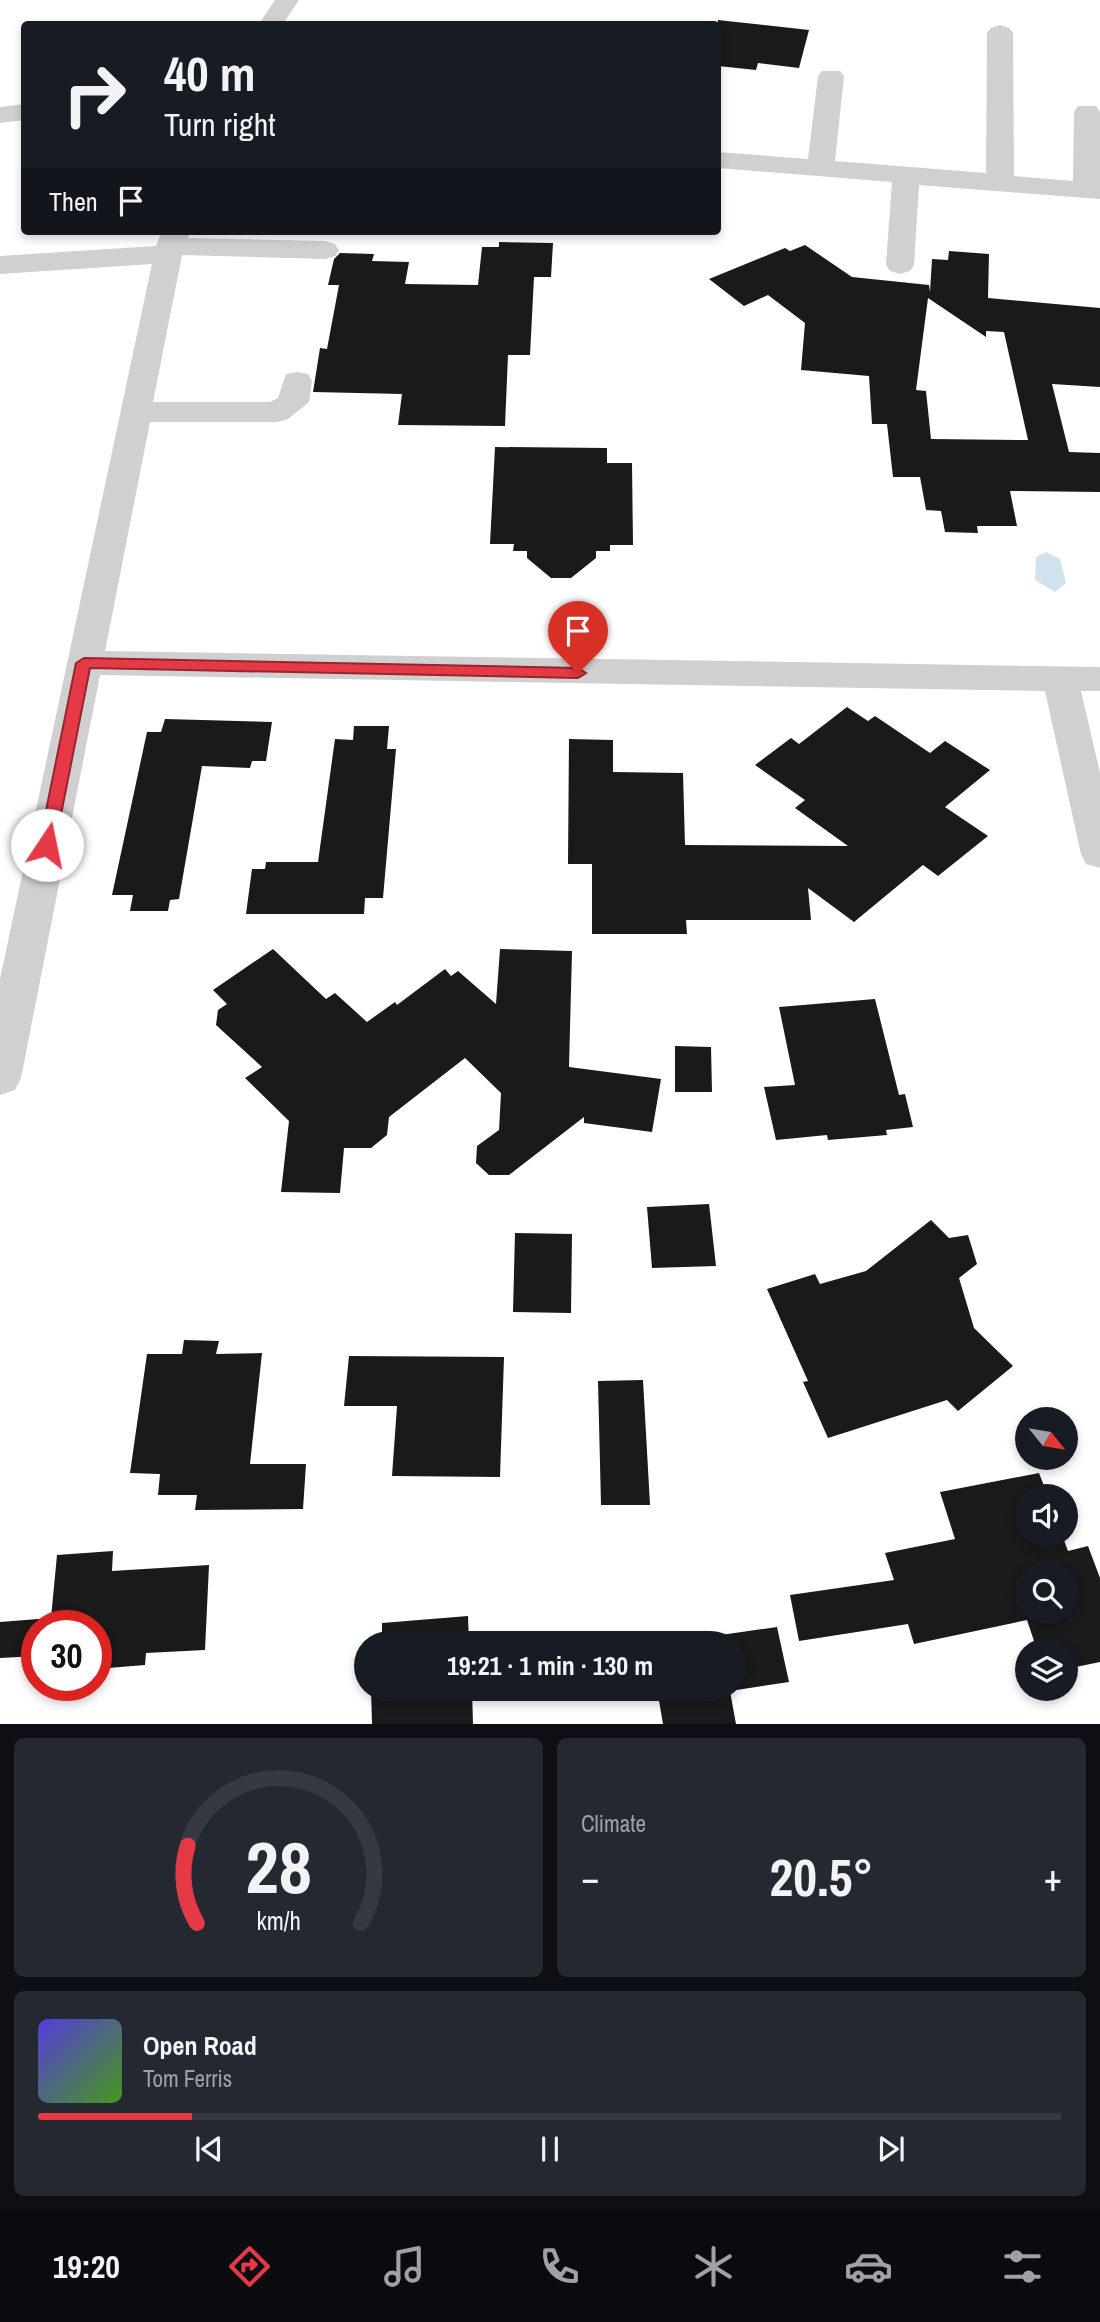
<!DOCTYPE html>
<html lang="en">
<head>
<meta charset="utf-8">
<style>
	:root { --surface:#171b24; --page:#242831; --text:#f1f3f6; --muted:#9ea1a6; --line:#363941; --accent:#e63946 }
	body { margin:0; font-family:"Archivo Narrow",sans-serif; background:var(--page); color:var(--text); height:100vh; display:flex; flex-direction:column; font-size:26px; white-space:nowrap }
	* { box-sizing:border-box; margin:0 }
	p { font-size:23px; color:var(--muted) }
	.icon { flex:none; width:38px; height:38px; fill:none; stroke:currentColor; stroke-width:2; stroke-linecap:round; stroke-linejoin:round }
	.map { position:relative; height:1724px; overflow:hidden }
	.details { display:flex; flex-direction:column; gap:14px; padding:14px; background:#0d0f14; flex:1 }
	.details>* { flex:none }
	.top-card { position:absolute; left:21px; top:21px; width:700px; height:214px; border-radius:7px; box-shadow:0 4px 10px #0003; background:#171b24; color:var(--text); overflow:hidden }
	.needle { width:46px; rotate:120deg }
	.tools { position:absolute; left:1015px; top:1407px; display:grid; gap:14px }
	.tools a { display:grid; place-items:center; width:63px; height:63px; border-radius:50%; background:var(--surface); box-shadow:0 4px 10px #0003; font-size:35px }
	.speed { position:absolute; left:21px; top:1610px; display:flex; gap:14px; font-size:35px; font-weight:700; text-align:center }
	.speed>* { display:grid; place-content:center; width:91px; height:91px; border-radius:50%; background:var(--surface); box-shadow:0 4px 10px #0003; line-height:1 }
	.speed .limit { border:10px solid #d22; background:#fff; color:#111 }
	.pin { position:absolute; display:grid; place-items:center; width:60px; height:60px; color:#fff; margin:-72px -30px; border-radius:50% 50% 50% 0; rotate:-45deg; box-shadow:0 0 7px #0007 }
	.pin .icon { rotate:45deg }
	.me { position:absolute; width:77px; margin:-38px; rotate:11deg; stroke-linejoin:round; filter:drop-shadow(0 0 5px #0008) }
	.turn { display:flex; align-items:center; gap:24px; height:147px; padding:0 28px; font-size:32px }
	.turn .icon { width:91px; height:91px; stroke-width:2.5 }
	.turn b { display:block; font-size:49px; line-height:60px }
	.then { display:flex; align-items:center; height:66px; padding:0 28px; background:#0003; gap:14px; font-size:26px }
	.big { font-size:52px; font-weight:700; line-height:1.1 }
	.details .card { flex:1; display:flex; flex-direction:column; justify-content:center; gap:10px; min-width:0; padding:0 24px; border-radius:10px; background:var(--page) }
	.details .dial { align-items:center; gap:0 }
	.dial svg { height:182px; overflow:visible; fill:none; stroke:var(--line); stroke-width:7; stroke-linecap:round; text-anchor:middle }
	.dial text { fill:var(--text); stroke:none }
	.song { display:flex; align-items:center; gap:21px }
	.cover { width:84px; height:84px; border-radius:10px; background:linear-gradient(135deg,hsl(250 70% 55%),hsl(100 70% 35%)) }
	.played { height:7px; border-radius:4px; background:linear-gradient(90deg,var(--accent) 15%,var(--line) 15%) }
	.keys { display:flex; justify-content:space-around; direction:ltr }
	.heat { display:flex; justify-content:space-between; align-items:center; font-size:38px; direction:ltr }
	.details .tiles { flex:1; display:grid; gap:14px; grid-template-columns:1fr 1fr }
	.card:last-child { grid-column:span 2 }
	.trip { position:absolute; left:354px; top:1631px; width:392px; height:70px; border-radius:35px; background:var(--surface); box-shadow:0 4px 10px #0003; font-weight:700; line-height:70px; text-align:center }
	.tabs { display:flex; height:112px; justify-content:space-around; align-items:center; background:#090b0e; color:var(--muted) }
	.tabs .icon { width:49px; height:49px }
	.tabs .current { color:var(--accent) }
	.tabs b { font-size:32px; color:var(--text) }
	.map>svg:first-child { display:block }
	.water { fill:#cfe2ee }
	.building { fill:#1a1a1a; fill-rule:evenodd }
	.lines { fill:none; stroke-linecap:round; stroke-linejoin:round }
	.minor { fill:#d0d0d0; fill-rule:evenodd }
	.route { fill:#e63946; stroke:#96252e; stroke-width:2 }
</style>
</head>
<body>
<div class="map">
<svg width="1100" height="1724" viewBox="0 0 1100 1724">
	<rect width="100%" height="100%" fill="#fff"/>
	<path class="water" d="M1046 552 1060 559 1066 583 1055 592 1035 580 1036 557Z"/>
	<path class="building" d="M718 20 809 30 799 68 758 63 756 70 718 66Z
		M499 242 553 243 551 277H534L530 355H508L505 426 398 425 402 394 313 392 320 348 327 349 339 285H328L334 259 340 253 374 254 372 261 409 262 405 284 478 285 482 247H499Z
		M805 245 852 277 929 285 930 292 932 259 948 260 949 251 989 254 988 298 1100 308V387L1052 384 1069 452 1100 453V492L1010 491 1017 526H977L978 533 945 532 941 511 926 510 920 477H893L887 424H872L869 376 801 370 805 323 768 295 744 306 709 279 785 248 790 251ZM928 298 986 337V331L1004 332 1028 440 931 439 926 391 916 390Z
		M495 447 607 448V463H632L633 545H610V551H596V558L571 578H551L527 558V551H513L514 544H490Z
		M847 707 868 721 875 716 930 753 945 741 990 770 945 807 988 836 938 876 923 865 854 922 808 888 811 920H686L687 934H592V864H568L569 739 613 740V772L683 773 685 845 848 846 795 808 805 800 755 765 791 738 799 744Z
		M165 719 272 722 266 761H252L250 768 202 766 179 899 170 900 168 911H130L133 895H112L147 732H161Z
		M354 726H389L387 749H396L383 898H365L364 914H246L252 869H265L266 862H318L335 739 353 740Z
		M273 949 326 999 335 993 367 1022 395 1002 397 1005 445 969 451 976 458 971 496 1004 500 949 572 951 569 1067 661 1079 652 1132 584 1123V1117L509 1175H489L476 1163 477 1146 499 1130 501 1093 465 1058 389 1117 387 1135 371 1148H344L340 1193 281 1192 289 1121 245 1078 262 1067 216 1025 218 1010 227 1004 213 990Z
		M875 999 899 1095 905 1094 913 1127 886 1130 887 1135 828 1140 827 1135 776 1140 764 1087 795 1085 779 1007Z
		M675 1046 711 1047 712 1092H675Z
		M709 1204 716 1266 652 1268 647 1207Z
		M931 1220 949 1238 968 1235 977 1264 959 1278 974 1328 1013 1366 958 1411 947 1400 828 1438 803 1382 808 1381 767 1289 815 1274 820 1284 866 1271Z
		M515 1233 572 1234 571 1313 513 1312Z
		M184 1340 219 1341 216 1354 262 1353 250 1464H306L303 1509 195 1510 197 1495H158L160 1474 130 1473 147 1354H182Z
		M349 1356 504 1357 500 1477 392 1476 397 1406H344Z
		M643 1380 650 1505H601L598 1381Z
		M1039 1473 1048 1496H1027V1535H1062L1068 1551 1088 1546 1100 1578V1662L1066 1669V1650H1037L1027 1620 914 1644 908 1624 799 1641 790 1595 894 1580 885 1553 955 1539 940 1492ZM1027 1573H1066V1612H1027Z
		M113 1551 112 1571 209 1565 205 1650 146 1653 145 1665 96 1669V1626H37V1656L0 1658V1622L51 1618 57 1555Z
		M468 1616 469 1643H382V1623Z
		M777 1627 789 1682 730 1691 736 1724H663L657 1689H733V1643H666Z
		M371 1689H472L473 1724H372Z"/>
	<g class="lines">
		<path class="minor" d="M275 0H299L283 24H259Z
			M1000 25 1009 28 1013 33 1014 176 1073 181 1074 112 1078 106H1096L1100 112V199L919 185 914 265 910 271 900 274 890 271 886 265 892 182 718 168V152L808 159 818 76 822 71H840L844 76 835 161 986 173 987 33 991 28Z
			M24 104V120L0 123V107Z
			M162 231H190L188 238 325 241 335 244 339 250 335 256 325 259 182 255 153 402H270L278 398 286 374 297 372 308 374 312 381 309 402 288 419 277 422H150L105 651 1100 667V691H1081L1100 773V868L1086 864 1081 854 1045 691 100 675 21 1078 15 1090 0 1095V979L152 264 0 274V256L156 246Z"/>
	</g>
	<path class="route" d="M84 658 578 668 586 673 578 678 90 668 55 845 47 850 39 845 76 663Z"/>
</svg>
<div class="tools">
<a><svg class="needle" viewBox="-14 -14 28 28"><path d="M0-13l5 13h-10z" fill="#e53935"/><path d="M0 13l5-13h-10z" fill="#9ea1a6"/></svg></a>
<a><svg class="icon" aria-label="sound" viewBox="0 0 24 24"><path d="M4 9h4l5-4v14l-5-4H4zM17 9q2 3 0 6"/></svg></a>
<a><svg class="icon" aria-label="search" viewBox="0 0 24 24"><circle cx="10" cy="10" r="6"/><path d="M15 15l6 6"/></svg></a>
<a><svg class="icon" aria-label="layers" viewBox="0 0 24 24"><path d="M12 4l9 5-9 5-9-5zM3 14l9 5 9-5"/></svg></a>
</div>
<div class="speed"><div class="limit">30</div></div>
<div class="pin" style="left:578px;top:673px;background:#d93025"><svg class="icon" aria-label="arrive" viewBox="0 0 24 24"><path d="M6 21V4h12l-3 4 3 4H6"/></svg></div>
<svg class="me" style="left:47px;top:845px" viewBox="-20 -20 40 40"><circle r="19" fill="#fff"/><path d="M0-13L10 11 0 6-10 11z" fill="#e63946"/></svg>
<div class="trip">19:21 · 1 min · 130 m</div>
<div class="top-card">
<div class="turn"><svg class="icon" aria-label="right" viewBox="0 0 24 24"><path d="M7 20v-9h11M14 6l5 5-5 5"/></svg><div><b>40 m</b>Turn right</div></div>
<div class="then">Then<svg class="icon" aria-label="arrive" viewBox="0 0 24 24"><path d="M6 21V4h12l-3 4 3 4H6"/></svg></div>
</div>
</div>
<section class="details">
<div class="tiles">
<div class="card dial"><svg viewBox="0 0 100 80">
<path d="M14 69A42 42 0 1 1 86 69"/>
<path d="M14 69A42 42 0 0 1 10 35" stroke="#e63946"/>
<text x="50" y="56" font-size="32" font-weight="700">28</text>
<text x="50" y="72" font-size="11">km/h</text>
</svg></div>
<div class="card"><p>Climate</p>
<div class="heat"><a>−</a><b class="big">20.5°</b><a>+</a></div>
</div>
<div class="card">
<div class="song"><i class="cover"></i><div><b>Open Road</b><p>Tom Ferris</p></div></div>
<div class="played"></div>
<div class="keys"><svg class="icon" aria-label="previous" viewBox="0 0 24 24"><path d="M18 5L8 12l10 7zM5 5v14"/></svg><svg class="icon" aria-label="pause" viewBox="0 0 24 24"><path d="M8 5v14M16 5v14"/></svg><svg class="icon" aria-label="next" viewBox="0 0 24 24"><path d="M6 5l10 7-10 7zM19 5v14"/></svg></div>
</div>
</div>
</section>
<nav class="tabs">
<b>19:20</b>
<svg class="icon current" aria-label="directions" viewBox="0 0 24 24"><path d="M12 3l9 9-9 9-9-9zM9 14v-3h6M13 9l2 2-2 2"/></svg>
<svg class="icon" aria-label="music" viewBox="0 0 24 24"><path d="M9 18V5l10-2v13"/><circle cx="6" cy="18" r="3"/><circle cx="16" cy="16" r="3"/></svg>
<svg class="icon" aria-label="phone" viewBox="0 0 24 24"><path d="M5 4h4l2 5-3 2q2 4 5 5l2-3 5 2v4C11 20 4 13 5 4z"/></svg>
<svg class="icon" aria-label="climate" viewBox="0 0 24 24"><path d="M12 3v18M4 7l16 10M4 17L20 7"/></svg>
<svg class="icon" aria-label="car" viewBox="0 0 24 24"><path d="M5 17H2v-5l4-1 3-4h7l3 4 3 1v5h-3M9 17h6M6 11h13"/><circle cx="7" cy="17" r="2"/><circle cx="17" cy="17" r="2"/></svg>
<svg class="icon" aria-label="filters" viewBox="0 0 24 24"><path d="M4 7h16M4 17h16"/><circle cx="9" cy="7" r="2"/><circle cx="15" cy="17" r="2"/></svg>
</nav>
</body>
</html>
